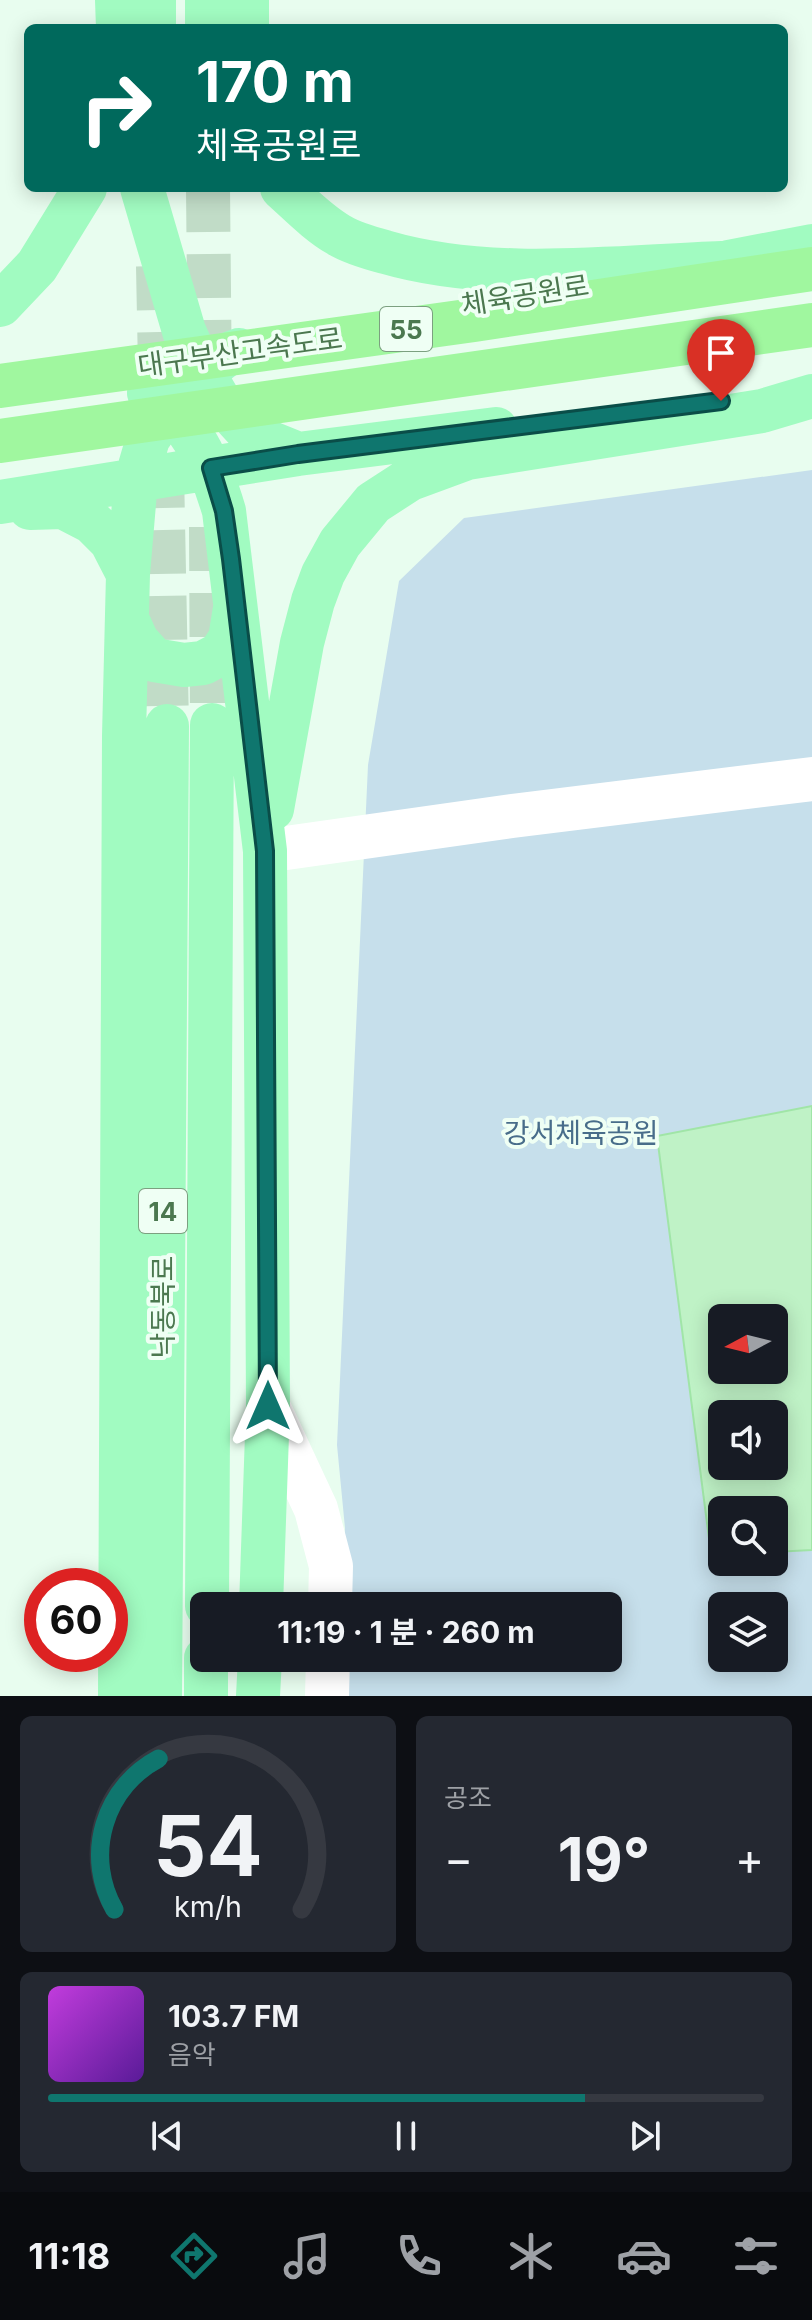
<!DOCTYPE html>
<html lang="ko">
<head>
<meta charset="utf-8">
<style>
	:root { --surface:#171b24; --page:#242831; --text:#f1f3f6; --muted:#9ea1a6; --line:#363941; --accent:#0f766e }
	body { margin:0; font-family:Inter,"Noto Sans KR",sans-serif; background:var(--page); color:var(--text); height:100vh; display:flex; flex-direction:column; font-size:30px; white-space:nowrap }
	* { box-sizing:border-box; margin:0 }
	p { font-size:26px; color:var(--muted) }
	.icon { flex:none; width:44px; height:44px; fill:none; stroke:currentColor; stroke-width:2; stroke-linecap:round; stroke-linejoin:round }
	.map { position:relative; height:1696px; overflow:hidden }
	.panel { display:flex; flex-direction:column; gap:20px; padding:20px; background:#0d0f14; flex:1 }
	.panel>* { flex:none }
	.hud { position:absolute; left:24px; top:24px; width:764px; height:168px; border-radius:12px; box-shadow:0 4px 20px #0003; background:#00695c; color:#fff; overflow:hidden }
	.needle { width:52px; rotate:263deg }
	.controls { position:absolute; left:708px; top:1304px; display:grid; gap:16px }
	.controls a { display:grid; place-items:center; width:80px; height:80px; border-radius:12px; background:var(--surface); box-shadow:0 4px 20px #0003; font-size:40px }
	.speed { position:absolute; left:24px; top:1568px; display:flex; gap:16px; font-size:40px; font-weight:700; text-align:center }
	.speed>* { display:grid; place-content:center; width:104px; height:104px; border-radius:50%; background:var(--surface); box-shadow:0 4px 20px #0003; line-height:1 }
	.speed .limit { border:12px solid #d22; background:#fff; color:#111 }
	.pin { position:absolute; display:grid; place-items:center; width:68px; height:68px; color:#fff; margin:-82px -34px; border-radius:50% 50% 50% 0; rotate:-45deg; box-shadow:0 0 8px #0007 }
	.pin .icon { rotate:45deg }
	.me { position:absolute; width:88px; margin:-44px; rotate:0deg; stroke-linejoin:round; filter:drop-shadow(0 0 6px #0008) }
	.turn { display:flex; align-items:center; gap:28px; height:168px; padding:0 40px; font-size:36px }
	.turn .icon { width:104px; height:104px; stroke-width:2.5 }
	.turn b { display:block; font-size:56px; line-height:68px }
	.big { font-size:60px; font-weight:700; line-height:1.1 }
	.panel .tile { flex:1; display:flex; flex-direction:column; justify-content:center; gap:12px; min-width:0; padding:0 28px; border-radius:12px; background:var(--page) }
	.panel .dial { align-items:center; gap:0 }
	.dial svg { height:208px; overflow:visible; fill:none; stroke:var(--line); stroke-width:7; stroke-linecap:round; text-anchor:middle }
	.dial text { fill:var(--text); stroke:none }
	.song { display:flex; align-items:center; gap:24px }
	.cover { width:96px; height:96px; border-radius:12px; background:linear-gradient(135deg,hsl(290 70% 55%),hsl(270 70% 35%)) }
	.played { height:8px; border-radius:4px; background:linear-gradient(90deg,var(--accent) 75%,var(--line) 75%) }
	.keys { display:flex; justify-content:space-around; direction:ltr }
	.heat { display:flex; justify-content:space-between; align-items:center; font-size:44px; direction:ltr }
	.panel .tiles { flex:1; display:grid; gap:20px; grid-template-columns:1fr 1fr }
	.tile:last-child { grid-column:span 2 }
	.trip { position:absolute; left:190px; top:1592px; width:432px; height:80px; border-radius:12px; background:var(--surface); box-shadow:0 4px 20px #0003; font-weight:700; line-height:80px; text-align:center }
	.tab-bar { display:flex; height:128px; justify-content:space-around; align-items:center; background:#090b0e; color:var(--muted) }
	.tab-bar .icon { width:56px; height:56px }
	.tab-bar .active { color:var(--accent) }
	.tab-bar b { font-size:36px; color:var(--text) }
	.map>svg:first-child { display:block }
	.green { fill:#c6dfeb; fill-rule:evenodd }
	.building { fill:#bff2c6; stroke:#a0e5a7; stroke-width:2; fill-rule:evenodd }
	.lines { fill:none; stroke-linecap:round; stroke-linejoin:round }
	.major-tunnel { stroke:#c1dcc7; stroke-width:44; stroke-dasharray:44 22; stroke-linecap:butt }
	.minor { stroke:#fff; stroke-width:44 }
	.major { stroke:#a1fbc1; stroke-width:44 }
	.highway { stroke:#a0f79f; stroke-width:44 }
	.route-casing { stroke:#0a4d48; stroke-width:20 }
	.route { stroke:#0f766e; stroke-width:14 }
	.labels { text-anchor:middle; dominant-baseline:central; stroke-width:8; stroke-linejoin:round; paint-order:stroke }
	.shield { fill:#effff4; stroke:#7ca080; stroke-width:2 }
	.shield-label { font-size:26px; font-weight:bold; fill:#4b784f }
	.street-label { font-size:28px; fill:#4b784f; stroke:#effff4 }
	.park-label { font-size:28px; fill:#486d8a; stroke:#effff4 }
</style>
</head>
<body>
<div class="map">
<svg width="812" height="1696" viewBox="0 0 812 1696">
	<rect width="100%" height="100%" fill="#e8fdef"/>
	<path class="green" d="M812 470V1696H337L338 1658H608V1606H341L345 1528 337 1445 368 765 399 581 464 518ZM722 1318H774V1370H722ZM722 1414H774V1466H722ZM722 1510H774V1562H722ZM722 1606H774V1658H722Z"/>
	<path class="building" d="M812 1106V1550L774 1552V1510H722V1553L711 1554 657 1136ZM722 1318H774V1370H722ZM722 1414H774V1466H722Z"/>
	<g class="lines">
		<path class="major-tunnel" d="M208 188 210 395
			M158 266 167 726
			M211 527 212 725"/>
		<path class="minor" d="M265 851 512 816 812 779
			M268 1406 316 1509 331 1566 330 1606
			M327 1696 328 1658"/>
		<path class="major" d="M117 0 118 28
			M154 0V28
			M207 0V28
			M247 28V0
			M142 188 184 331 203 373 219 400 251 435 298 454
			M282 188C300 204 318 223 339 235 352 243 370 248 385 252 491 283 613 267 722 263
			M728 262 812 246
			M0 305 37 266 85 188
			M149 393C193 424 209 461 224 511L265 851 268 1406 261 1606
			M0 502 298 454 496 429
			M30 508 63 507 92 522 111 541 128 574
			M128 621 137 641 154 660 184 665 203 663 220 654 230 639 235 608
			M272 809 302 643 313 601 323 574 340 543 373 503 410 479 467 458 762 411 812 396
			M207 1606 212 725
			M120 1696 124 736 128 574 136 480 148 439 182 389 226 355 239 350
			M160 1696 167 726
			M206 1696V1658
			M258 1696 260 1658"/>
		<path class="highway" d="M0 386 474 320 812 269
			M0 441 812 325"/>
	</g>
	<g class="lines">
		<defs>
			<path id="route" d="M268 1406 265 851 231 559 224 511 211 468 298 454 721 401"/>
		</defs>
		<use href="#route" class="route-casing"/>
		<use href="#route" class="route"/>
	</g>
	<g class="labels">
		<g class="shield">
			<rect x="380" y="307" width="52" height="44" rx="6"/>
			<rect x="139" y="1189" width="48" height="44" rx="6"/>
		</g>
		<g class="shield-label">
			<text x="406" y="329">55</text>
			<text x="163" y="1211">14</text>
		</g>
		<g class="street-label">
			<text transform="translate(525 295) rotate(-9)">체육공원로</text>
			<text transform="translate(240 352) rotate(-8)">대구부산고속도로</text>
			<text transform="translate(163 1307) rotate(-90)">낙동북로</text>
		</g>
		<g class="park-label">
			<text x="581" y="1133">강서체육공원</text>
		</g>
	</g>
</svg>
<div class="controls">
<a><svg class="needle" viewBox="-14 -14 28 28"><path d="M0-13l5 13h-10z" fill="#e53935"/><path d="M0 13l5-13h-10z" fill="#9ea1a6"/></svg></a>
<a><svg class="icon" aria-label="sound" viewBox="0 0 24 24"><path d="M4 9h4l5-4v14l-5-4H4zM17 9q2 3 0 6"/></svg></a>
<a><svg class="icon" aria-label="search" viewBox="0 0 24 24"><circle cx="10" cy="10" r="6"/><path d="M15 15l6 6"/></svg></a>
<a><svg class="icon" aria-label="layers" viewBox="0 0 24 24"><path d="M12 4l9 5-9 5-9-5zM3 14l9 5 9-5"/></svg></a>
</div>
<div class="speed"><div class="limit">60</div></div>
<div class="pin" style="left:721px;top:401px;background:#d93025"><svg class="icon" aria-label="arrive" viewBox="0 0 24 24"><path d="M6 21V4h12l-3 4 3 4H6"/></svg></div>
<svg class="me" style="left:268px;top:1406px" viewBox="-20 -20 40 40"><path d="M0-17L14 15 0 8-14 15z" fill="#0f766e" stroke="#fff" stroke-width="4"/></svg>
<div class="trip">11:19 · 1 분 · 260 m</div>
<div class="hud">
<div class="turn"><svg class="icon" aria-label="right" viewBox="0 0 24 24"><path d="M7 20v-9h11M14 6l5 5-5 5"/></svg><div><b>170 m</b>체육공원로</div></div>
</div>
</div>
<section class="panel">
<div class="tiles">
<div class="tile dial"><svg viewBox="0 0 100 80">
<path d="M14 69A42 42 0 1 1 86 69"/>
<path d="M14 69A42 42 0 0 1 31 11" stroke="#0f766e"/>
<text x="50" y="56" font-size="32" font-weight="700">54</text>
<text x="50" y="72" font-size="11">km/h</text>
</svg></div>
<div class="tile"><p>공조</p>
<div class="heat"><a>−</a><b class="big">19°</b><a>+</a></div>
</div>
<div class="tile">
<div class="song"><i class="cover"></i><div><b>103.7 FM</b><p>음악</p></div></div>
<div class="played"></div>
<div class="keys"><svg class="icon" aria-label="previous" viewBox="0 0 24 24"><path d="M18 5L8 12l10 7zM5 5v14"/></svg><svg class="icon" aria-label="pause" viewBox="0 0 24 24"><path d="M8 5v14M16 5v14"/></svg><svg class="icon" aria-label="next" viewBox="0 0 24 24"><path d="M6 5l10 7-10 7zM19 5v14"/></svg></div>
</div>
</div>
</section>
<nav class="tab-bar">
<b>11:18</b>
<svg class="icon active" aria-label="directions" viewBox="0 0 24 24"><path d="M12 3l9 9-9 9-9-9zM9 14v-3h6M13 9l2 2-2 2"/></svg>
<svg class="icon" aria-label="music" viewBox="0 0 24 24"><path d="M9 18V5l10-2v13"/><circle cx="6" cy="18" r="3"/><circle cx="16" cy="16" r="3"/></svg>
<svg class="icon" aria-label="phone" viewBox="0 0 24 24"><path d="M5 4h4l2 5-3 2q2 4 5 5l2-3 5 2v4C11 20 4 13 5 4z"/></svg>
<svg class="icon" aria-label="climate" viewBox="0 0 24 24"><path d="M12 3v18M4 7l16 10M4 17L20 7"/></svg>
<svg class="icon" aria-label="car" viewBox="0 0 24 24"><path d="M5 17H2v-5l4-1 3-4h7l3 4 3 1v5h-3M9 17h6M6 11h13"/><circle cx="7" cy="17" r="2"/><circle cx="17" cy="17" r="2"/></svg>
<svg class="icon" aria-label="filters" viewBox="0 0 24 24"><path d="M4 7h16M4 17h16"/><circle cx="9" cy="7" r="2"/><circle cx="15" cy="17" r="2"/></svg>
</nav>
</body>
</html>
